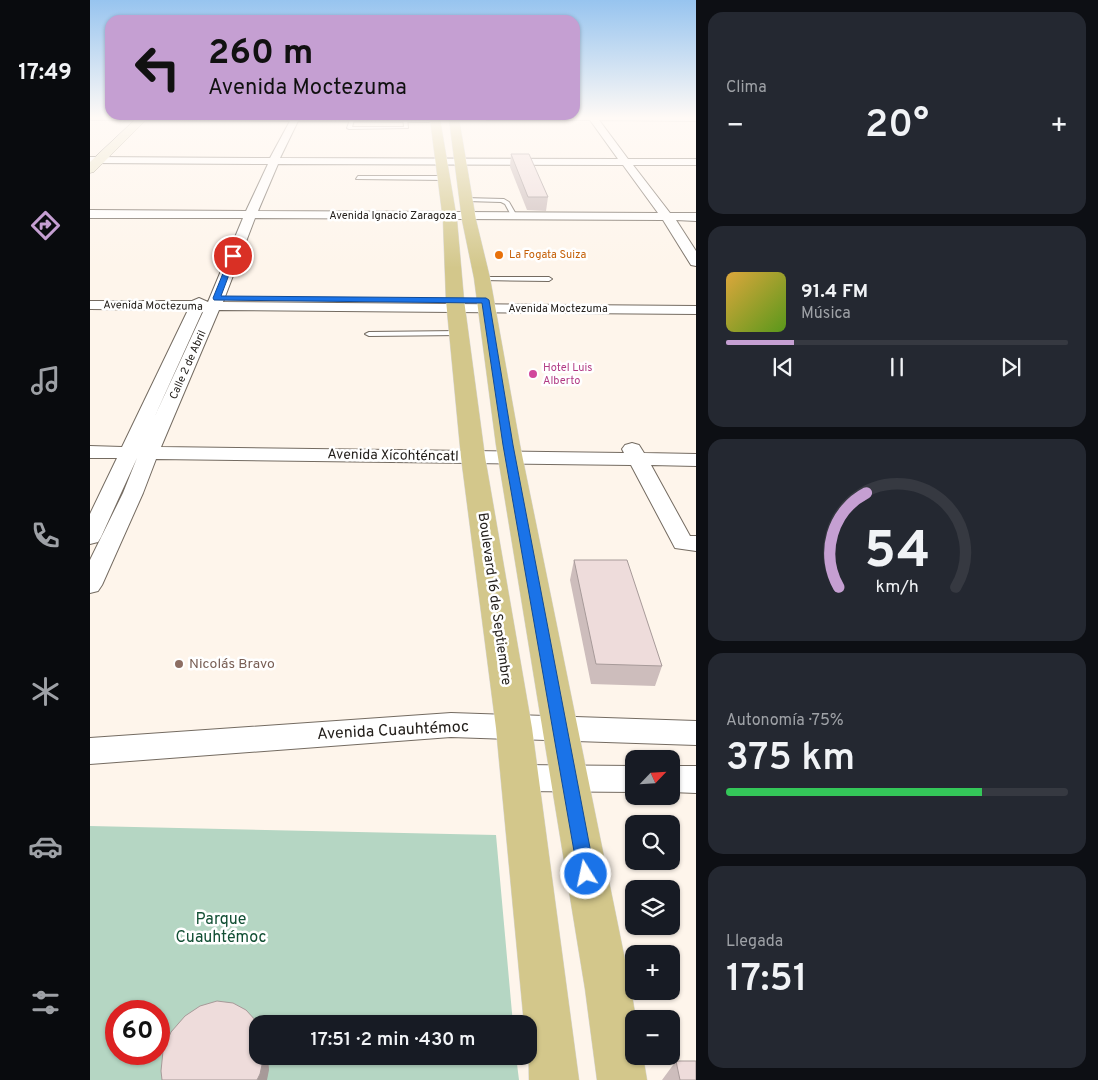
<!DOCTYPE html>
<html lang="es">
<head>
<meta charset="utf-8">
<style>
	:root { --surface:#171b24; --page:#242831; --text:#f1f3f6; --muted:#9ea1a6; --line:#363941; --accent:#c59fd2 }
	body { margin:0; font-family:Overpass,sans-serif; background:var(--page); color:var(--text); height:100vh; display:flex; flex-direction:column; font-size:19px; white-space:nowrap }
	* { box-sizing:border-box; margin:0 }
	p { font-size:16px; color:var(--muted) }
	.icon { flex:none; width:28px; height:28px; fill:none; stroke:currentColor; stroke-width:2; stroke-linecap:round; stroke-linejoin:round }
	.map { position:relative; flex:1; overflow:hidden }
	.details { display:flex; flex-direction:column; gap:12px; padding:12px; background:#0d0f14; width:402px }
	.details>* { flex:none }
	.banner { position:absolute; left:15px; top:15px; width:475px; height:105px; border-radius:15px; box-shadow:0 1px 4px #0004; background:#c59fd2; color:#111; overflow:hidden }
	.needle { width:32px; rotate:65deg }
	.buttons { position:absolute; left:535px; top:750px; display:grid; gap:10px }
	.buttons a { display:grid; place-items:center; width:55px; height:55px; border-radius:10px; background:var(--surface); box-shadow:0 1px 4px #0004; font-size:25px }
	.speed { position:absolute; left:15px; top:1000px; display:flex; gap:10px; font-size:25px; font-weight:700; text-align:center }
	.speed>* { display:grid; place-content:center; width:65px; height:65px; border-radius:50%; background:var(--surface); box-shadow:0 1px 4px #0004; line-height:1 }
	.speed .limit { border:8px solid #d22; background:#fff; color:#111 }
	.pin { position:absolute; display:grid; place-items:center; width:42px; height:42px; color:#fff; margin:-21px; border:2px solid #fff; border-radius:50%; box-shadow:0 1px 5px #0007 }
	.me { position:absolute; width:55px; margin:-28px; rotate:350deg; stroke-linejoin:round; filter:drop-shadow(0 0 4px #0008) }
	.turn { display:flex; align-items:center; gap:18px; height:105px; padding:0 20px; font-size:22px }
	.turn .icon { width:65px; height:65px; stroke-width:2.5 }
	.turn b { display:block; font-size:35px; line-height:42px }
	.big { font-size:38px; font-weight:600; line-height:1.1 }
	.details .card { flex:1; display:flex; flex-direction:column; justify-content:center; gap:8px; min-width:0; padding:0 18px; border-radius:15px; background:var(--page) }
	.details .dial { align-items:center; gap:0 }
	.dial svg { height:130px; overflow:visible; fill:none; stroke:var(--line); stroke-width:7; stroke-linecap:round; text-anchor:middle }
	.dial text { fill:var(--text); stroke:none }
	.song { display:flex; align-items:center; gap:15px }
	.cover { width:60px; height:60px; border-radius:8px; background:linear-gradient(135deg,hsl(40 70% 55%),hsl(90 70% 35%)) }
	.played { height:5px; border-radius:2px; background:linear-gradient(90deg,var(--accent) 20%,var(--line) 20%) }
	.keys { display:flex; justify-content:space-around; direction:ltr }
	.heat { display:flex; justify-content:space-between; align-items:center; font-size:28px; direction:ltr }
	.charge { height:8px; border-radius:4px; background:linear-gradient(90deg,#34c759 75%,var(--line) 0) }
	.trip { position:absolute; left:159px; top:1015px; width:288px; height:50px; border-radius:15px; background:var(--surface); box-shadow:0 1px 4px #0004; font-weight:600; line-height:50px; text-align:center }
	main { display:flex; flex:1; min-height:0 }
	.tabs { display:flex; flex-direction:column; width:90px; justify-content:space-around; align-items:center; background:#090b0e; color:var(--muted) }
	.tabs .icon { width:35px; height:35px }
	.tabs .selected { color:var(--accent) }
	.tabs b { font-size:22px; color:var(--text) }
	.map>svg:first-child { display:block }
	.green { fill:#b5d6c3; fill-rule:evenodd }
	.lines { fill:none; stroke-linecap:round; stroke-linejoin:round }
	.lane-casing { stroke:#746b61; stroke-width:2 }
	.street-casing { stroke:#746b61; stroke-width:2 }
	.secondary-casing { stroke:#746b61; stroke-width:1 }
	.primary-casing { stroke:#d8d7d6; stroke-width:1 }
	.lane { fill:#fff; fill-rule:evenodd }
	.street { fill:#fff; fill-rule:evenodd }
	.secondary { fill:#e9e3c5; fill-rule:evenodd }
	.primary { fill:#d3c78b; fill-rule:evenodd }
	.wall { fill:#cdbdbc }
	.shaded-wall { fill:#a79a99 }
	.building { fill:#eedcdb; stroke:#a79a99 }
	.route { fill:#1a73e8; stroke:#114b97 }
	.food-dot { fill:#e8710a; stroke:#fff; stroke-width:2 }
	.hotel-dot { fill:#d1479c; stroke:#fff; stroke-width:2 }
	.education-dot { fill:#8d6e63; stroke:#fff; stroke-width:2 }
	.labels { text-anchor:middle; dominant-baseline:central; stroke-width:5; stroke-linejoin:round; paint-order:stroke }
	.far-street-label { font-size:11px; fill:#24201c; stroke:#fff }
	.far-food-label { font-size:11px; fill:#c56008; stroke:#fff; text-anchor:start }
	.far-hotel-label { font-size:11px; fill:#b23c85; stroke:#fff; text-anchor:start }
	.street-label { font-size:14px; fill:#24201c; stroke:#fff }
	.education-label { font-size:14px; fill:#785e54; stroke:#fff; text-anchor:start }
	.near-street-label { font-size:16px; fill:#24201c; stroke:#fff }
	.near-park-label { font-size:16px; fill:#124f34; stroke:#fff }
</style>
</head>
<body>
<main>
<nav class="tabs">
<b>17:49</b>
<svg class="icon selected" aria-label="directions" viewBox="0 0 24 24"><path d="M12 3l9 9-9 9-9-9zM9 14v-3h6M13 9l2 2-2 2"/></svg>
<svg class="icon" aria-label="music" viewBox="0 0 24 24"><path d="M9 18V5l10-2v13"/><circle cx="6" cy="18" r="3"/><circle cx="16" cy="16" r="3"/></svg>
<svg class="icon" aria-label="phone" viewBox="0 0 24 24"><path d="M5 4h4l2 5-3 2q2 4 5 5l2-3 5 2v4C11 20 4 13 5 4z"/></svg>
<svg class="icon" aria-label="climate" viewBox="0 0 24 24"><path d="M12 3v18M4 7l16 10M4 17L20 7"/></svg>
<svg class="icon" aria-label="car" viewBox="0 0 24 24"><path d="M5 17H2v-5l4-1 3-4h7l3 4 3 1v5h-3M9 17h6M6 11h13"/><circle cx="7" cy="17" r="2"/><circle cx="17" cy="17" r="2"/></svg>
<svg class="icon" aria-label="filters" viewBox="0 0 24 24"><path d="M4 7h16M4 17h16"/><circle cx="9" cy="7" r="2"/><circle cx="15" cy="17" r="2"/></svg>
</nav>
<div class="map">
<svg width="606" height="1080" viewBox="0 0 606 1080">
	<rect width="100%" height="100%" fill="#fef5eb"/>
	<path class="green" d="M0 826 406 835 423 1024H168V1056H426L429 1080H0ZM26 1011H69V1054H26Z"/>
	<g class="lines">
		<defs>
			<path id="lane" d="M261 117H265L262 127H314L313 117H317L318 128 259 129 257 128Z
				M268 176H355L358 178 355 180 266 179Z
				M374 198 414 199 419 202 427 216 422 217 415 204 411 202 376 201Z
				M390 277H459L462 279 459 281 392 280 390 279Z
				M369 331H372V335L279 336 275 334 279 332Z"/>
			<path id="street" d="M0 117H340L343 119 339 122 208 121 190 158 528 159 500 120H397L393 117H606V121L509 120 538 159H606V165H543L580 213H606V221L586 220 606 251V266L601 265 573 220 165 218 133 302 606 306V314L129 310 71 447 534 453 532 449 535 445 542 443 549 445 554 453 606 454V466L561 465 600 536H606V551L585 548 541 465 66 459 53 493 12 585 8 591 0 593V560L33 493 47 458 11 537 8 542 0 544V514L27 458H0V446L32 447 98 310 0 309V301H102L109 298 118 302 153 218H0V210L156 211 178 164 0 163V157L180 158 200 121 1 120ZM188 164 533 165 568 213 168 211ZM113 310H114L64 418Z
				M361 713 606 721V745L361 737 0 764V738Z
				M429 765 544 766V792L429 791 418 788 414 778 418 768Z
				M581 766H606V793L581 792Z"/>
			<path id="secondary" d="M48 117H59L4 172 0 173V162Z"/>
			<path id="primary" d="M342 117H349L350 119 367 220 374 300 395 457 442 728 489 1080H439L438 1024H434L406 728 371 457 356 300 353 220 340 119Z
				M361 117H368L369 119 386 220 400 278 430 445 541 989 546 1019H544V1056H553L557 1080H507L495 989 406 445 384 278 372 220 359 119Z"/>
		</defs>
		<use href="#lane" class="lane-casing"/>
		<use href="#street" class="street-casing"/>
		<use href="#secondary" class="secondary-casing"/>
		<use href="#primary" class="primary-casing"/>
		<use href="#lane" class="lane"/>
		<use href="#street" class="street"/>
		<use href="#secondary" class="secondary"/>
		<use href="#primary" class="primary"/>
	</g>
	<path class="wall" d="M421 154 458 197 456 211 437 210 420 167Z
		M484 560 572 666 565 686 501 684 480 580Z
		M586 1061 606 1080H572Z"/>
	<path class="shaded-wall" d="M174 1056H178L179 1070 177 1080H167Z"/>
	<path class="building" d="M421 154H439L458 197H438Z
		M484 560H537L572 666 506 664Z
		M127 1001 143 1003 156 1010 167 1022 168 1024V1056H174L170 1074 167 1080H72L71 1071 73 1051 81 1032 95 1016 110 1006Z
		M586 1061H606V1080H590Z"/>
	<linearGradient id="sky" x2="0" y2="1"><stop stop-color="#97c4ef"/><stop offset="0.44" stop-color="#fffaf6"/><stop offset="1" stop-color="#fffaf6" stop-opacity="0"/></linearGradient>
	<rect width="606" height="268" fill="url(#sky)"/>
	<path class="route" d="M143 254 146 256 131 296 396 298 399 300 423 445 505 874 502 880 496 882 490 880 488 874 413 445 392 303 124 300 123 298 140 256Z"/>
	<circle class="food-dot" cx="409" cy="255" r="5"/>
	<circle class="hotel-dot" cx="443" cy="374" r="5"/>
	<circle class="education-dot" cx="89" cy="664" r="5"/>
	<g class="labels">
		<g class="far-street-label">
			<text x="303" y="216">Avenida Ignacio Zaragoza</text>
			<text transform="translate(63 306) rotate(1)">Avenida Moctezuma</text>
			<text x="468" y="309">Avenida Moctezuma</text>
			<text transform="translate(98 365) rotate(-66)">Calle 2 de Abril</text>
		</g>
		<g class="far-food-label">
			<text x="419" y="255">La Fogata Suiza</text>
		</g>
		<g class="far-hotel-label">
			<text x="453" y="368">Hotel Luis<tspan x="453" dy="13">Alberto</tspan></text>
		</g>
		<g class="street-label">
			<text transform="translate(303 456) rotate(1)">Avenida Xicohténcatl</text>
			<text transform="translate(404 599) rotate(82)">Boulevard 16 de Septiembre</text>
		</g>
		<g class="education-label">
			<text x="99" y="664">Nicolás Bravo</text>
		</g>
		<g class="near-street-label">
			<text transform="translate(303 731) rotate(-3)">Avenida Cuauhtémoc</text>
		</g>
		<g class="near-park-label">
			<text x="131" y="920">Parque<tspan x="131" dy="18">Cuauhtémoc</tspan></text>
		</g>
	</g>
</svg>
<div class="buttons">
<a><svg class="needle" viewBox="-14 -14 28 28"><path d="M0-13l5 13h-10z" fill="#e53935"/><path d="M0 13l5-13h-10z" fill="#9ea1a6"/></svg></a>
<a><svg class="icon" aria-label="search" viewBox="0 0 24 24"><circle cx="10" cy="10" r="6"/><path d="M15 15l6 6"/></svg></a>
<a><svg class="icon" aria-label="layers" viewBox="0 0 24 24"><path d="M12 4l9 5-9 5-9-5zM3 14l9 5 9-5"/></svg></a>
<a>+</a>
<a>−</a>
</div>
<div class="speed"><div class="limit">60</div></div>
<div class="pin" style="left:143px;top:256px;background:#d93025"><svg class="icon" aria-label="arrive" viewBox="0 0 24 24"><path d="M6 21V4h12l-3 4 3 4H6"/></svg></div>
<svg class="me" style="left:496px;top:874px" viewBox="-20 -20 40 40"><circle r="17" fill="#1a73e8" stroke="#fff" stroke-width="3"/><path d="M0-11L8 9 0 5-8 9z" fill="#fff"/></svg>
<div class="trip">17:51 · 2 min · 430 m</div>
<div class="banner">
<div class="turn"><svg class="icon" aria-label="left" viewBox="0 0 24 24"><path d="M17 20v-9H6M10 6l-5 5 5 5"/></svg><div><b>260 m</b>Avenida Moctezuma</div></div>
</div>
</div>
<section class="details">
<div class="card"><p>Clima</p>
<div class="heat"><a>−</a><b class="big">20°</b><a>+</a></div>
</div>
<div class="card">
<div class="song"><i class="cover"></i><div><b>91.4 FM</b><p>Música</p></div></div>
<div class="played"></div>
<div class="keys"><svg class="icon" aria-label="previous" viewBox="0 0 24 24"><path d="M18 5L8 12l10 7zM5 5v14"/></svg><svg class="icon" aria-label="pause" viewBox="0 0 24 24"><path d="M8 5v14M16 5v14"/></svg><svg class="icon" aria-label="next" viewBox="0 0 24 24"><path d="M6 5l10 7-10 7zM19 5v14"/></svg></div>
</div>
<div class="card dial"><svg viewBox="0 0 100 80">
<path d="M14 69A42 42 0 1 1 86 69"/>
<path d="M14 69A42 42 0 0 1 31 11" stroke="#c59fd2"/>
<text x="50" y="56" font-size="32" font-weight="700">54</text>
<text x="50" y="72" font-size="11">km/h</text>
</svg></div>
<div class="card"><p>Autonomía · 75%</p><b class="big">375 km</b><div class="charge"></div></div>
<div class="card"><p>Llegada</p><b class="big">17:51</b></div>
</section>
</main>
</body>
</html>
